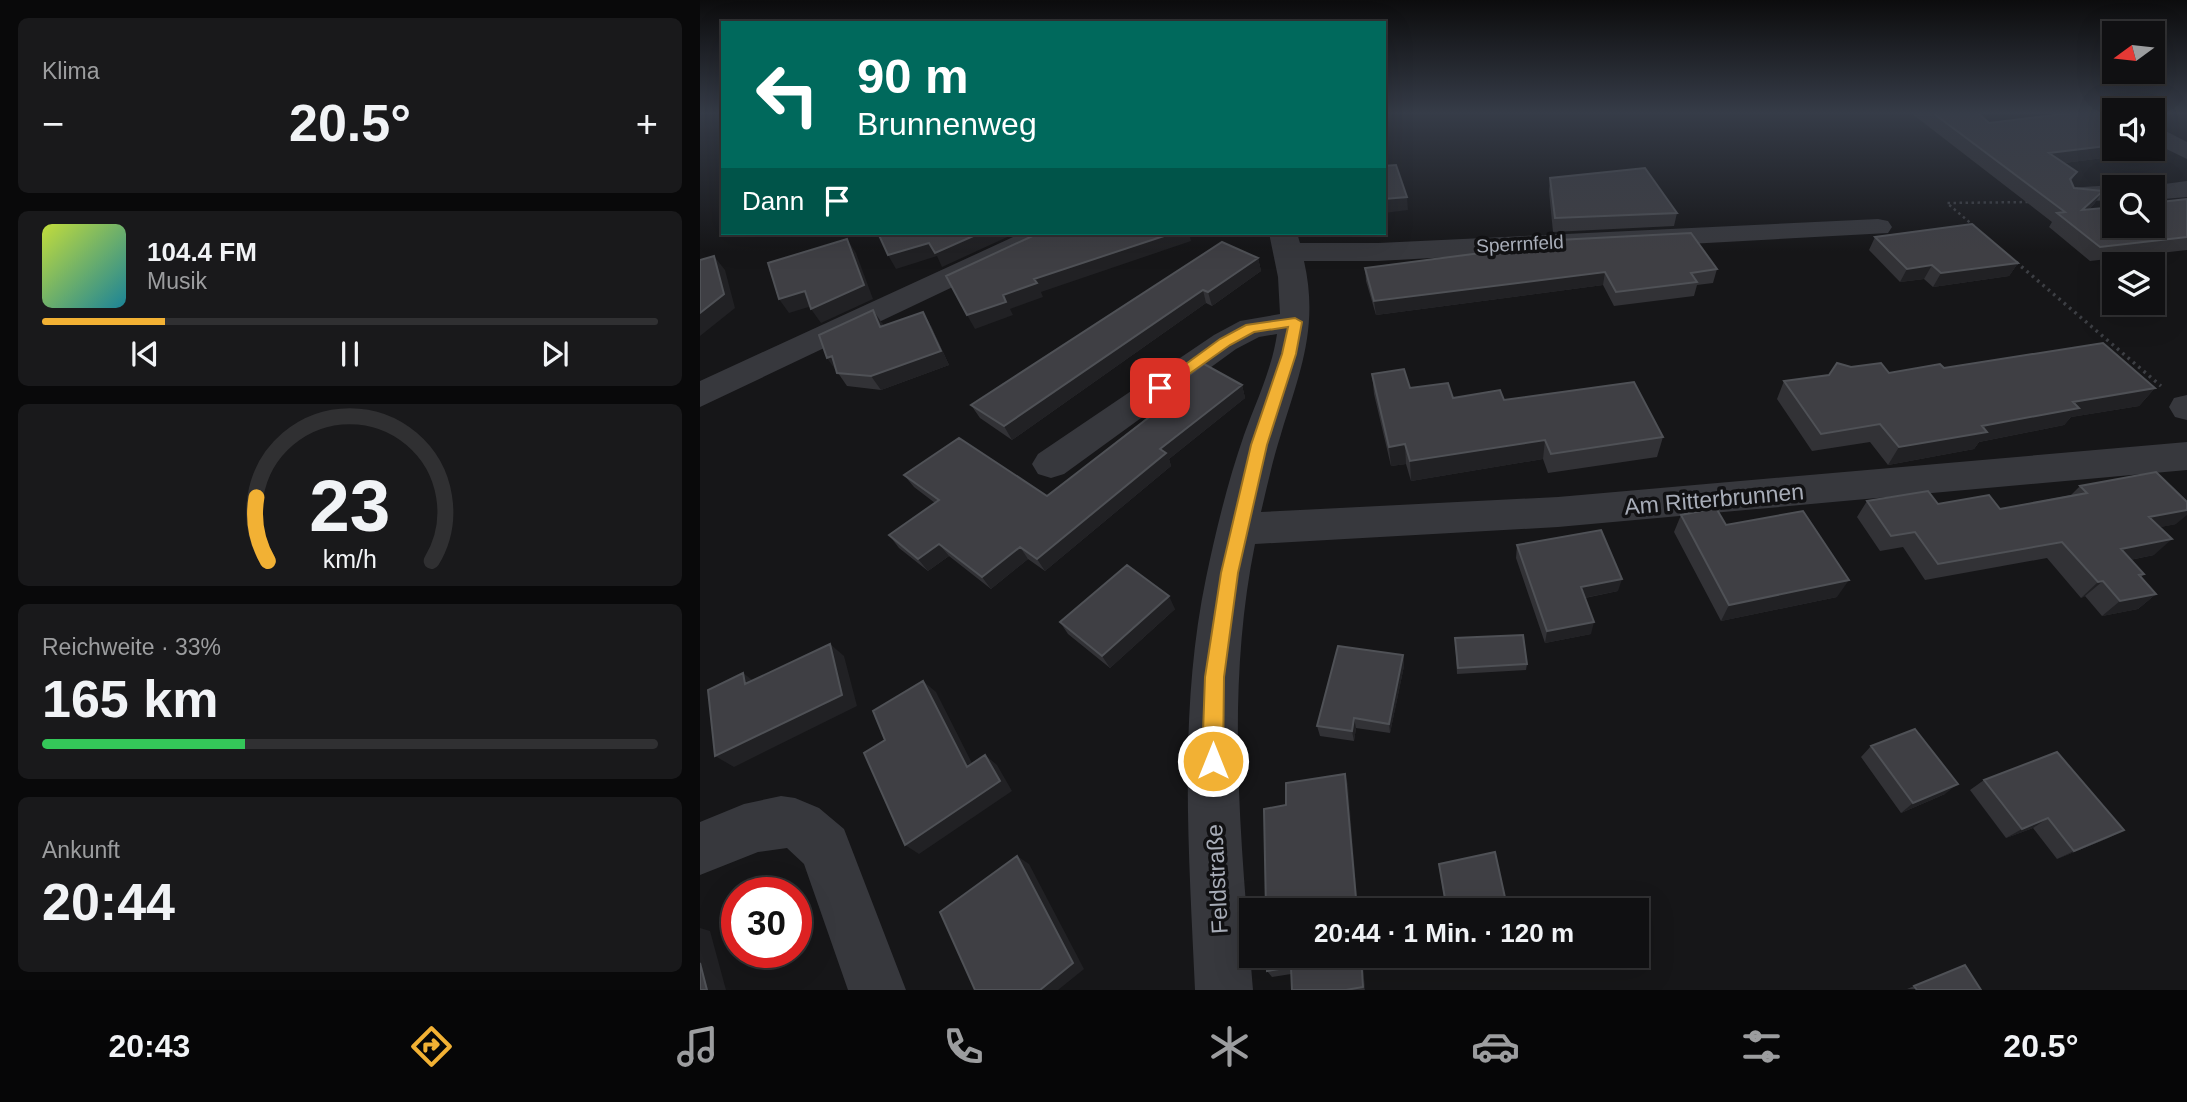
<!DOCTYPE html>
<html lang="de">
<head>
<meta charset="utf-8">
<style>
	:root { --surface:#101012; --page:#19191b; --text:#f1f3f6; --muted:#9c9d9f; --line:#303032; --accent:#f2b134 }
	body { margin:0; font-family:Arial,sans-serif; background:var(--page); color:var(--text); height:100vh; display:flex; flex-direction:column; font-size:26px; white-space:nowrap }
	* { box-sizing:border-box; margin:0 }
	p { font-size:23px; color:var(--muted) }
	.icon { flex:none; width:38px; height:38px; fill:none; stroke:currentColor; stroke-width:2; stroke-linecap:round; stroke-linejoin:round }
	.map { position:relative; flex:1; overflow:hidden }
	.sheet { display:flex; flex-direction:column; gap:18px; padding:18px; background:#09090a; width:700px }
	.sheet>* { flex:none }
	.banner { position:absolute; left:21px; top:21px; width:665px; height:214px; border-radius:0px; box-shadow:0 7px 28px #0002,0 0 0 2px var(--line); background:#00695c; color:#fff; overflow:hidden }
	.needle { width:46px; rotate:255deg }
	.fabs { position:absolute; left:1402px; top:21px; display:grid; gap:14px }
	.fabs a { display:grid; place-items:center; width:63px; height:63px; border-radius:0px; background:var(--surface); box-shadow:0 7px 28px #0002,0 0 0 2px var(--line); font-size:35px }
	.speed { position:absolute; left:21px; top:877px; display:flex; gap:14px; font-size:35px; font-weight:700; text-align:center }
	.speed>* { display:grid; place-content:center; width:91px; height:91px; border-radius:50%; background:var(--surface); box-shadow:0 7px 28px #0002,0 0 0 2px var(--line); line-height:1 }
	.speed .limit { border:10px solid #d22; background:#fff; color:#111 }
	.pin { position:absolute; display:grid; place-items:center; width:60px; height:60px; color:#fff; margin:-30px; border-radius:14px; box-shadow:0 4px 10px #0006 }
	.me { position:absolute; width:77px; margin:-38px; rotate:0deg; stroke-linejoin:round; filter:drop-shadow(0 0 5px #0008) }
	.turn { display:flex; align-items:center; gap:24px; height:147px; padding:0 21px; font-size:32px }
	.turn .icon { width:91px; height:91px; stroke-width:2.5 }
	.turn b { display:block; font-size:49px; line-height:60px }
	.then { display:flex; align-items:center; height:66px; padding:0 21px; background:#0003; gap:14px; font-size:26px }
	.big { font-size:52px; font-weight:800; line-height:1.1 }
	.sheet .tile { flex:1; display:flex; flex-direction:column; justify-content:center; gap:10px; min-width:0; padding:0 24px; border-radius:10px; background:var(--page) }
	.sheet .dial { align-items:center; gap:0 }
	.dial svg { height:182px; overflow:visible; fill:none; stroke:var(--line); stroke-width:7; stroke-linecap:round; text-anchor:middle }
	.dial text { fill:var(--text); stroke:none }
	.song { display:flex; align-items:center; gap:21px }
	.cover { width:84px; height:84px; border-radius:10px; background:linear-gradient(135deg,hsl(70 70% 55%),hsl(190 70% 35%)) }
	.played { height:7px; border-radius:4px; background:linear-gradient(90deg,var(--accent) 20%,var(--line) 20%) }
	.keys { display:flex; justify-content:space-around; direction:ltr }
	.heat { display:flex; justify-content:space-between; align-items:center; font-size:38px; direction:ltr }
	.charge { height:10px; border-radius:5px; background:linear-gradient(90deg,#34c759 33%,var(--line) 0) }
	.trip { position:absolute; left:539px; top:898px; width:410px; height:70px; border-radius:0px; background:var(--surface); box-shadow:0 7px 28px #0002,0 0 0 2px var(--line); font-weight:800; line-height:70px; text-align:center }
	.dock { display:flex; height:112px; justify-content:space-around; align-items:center; background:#060607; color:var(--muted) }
	.dock .icon { width:49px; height:49px }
	.dock .selected { color:var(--accent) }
	.dock b { font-size:32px; color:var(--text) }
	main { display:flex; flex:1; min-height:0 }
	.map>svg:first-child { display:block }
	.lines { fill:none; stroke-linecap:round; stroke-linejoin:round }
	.path-far1 { stroke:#3d3f44; stroke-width:2.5; stroke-dasharray:2.5 3.5; stroke-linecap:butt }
	.path { stroke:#3d3f44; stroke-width:3.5; stroke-dasharray:2.5 4.5; stroke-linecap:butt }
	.minor { fill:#37383d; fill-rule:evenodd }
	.wall { fill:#323236 }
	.shaded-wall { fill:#212124 }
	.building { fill:#3f3f44; stroke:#4f5156; stroke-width:2 }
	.route { fill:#f2b134; stroke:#9d7322; stroke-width:2 }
	.labels { text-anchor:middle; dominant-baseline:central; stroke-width:7; stroke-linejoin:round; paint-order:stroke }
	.far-street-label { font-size:19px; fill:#a8adb8; stroke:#111113 }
	.street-label { font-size:23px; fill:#a8adb8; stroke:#111113 }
</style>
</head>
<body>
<main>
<section class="sheet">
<div class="tile"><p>Klima</p>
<div class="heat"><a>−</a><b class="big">20.5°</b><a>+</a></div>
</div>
<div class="tile">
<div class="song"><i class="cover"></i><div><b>104.4 FM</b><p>Musik</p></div></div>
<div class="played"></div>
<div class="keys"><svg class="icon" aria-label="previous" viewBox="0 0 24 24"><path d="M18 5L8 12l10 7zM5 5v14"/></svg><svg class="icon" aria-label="pause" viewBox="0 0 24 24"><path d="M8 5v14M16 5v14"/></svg><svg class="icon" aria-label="next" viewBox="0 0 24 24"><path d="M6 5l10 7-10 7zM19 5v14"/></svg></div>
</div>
<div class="tile dial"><svg viewBox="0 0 100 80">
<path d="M14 69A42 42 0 1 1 86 69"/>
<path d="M14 69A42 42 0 0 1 9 41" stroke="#f2b134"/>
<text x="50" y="56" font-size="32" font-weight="700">23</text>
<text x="50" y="72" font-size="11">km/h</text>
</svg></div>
<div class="tile"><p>Reichweite · 33%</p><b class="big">165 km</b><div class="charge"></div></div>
<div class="tile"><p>Ankunft</p><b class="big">20:44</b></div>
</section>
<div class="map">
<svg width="1487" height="990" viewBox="0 0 1487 990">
	<rect width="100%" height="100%" fill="#161618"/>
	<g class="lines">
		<path class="path-far1" d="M1274 226 1247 203 1330 202
			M1313 260 1318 264"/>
		<path class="path" d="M1316 262 1461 386"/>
		<path class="minor" d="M1452 124 1487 142V159L1452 142Z
			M1487 181V197L1452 200V187H1442Z
			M1414 185 1423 187H1414V201L1368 200 1364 194 1368 188Z
			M1178 219 1188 221 1192 227 1188 233 678 261H604C619 327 600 372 581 434 573 459 567 486 561 512L858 497 1487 442V470L858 527 555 544C525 692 541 841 553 990H495C489 853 478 713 506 578 516 530 528 481 544 435 556 402 572 369 577 334L559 337 536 349 364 474 351 478 338 474 332 464 338 454 514 335 540 321 580 314 578 277 569 233H597L600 243H678Z
			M322 233H358L354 239 0 407V381Z
			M1487 395V420L1475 417 1469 407 1474 398Z
			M81 796 95 798 119 808 144 829 206 990H148L104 864 87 848 58 852 0 875V822L44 804Z"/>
	</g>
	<path class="wall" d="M1211 113H1278L1289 123 1450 152 1364 163 1377 172 1371 181 1374 188 1403 191 1394 204 1388 210 1487 199V250L1390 261 1349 227 1352 222Z
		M850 178 977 213 974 226 853 232 849 191Z
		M1175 237 1318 263 1309 276 1233 287 1224 279 1200 282 1169 250Z
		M858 240 1017 269 1013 283 997 285 994 296 914 306 903 285 676 315 666 281 665 268 857 244Z
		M558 258 561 271 512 306 506 303 312 440 280 418 271 405Z
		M182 323 183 325 231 326 249 365 181 390 147 386 136 370Z
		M1151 367 1189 373 1244 368 1455 388 1439 406 1371 417 1364 425 1279 442 1274 449 1188 465 1170 442 1112 451 1077 399 1084 381 1129 375Z
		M672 374 710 388 753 398 804 400 963 437 957 457 848 473 843 459 711 481 706 464 691 466 674 394Z
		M542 385 545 398 469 459 471 466 345 571 328 559 291 589 249 556 228 571 199 548 189 535 235 503 214 487 204 475 347 496 452 414 449 406Z
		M1380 486 1476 524 1460 527 1454 555 1430 560 1444 574 1441 577 1456 594 1438 609 1402 616 1385 596 1381 598 1347 558 1225 580 1203 547 1180 551 1157 517 1167 501 1238 504 1300 509 1371 495Z
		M981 515 1026 525 1137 597 1021 621 974 532Z
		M817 545 918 591 885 598 891 634 845 643 816 558Z
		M475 609 410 668 368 634 360 622Z
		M755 638 827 664 826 670 757 674Z
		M703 655 704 666 690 733 656 728 654 741 620 736 617 726Z
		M1171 746 1245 794 1201 813 1161 757Z
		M1284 780 1424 830 1406 839 1357 859 1333 828 1306 838 1270 790Z
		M739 864 806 902 805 906 789 910H746Z
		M567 956H662L665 990H592L591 974 572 977 567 971Z
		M1265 965 1281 990 1207 989Z"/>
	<path class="shaded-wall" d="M1459 139 1452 148V140Z
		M1414 145V149H1452L1450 152 1341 166 1349 153Z
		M1403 191 1394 204 1373 224 1382 210Z
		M707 197 708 210 684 213V199Z
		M280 233H316L242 267 237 256 196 269 188 255 229 243Z
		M473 233H489L491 241 341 292 343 297 310 309 313 315 275 329 267 315 303 295 334 279Z
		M147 239 156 253 173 299 121 323 111 309Z
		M14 256 25 270 35 308 0 336V313Z
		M558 258 561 271 512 306 508 292Z
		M1318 263 1309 276 1233 287 1241 273Z
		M1232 265 1224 279 1200 282 1207 269Z
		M905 272 903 285 676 315 674 301Z
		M503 290 506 303 312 440 304 426Z
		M105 291 115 305 89 313 79 299Z
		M173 310 182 323 189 340 180 327Z
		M223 312 231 326 249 365 181 390 171 376Z
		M132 356 137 372 127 358Z
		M542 385 545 398 469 459 471 466 345 571 337 559 460 449Z
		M1455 388 1439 406 1371 417 1364 425 1279 442 1274 449 1188 465 1199 447 1373 402Z
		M845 440 843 459 711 481 710 461Z
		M705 444 706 464 691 466 689 447Z
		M1487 510V515L1476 524 1432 533 1449 517Z
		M1472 539 1454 555 1404 565 1421 549Z
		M239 544 249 556 228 571 218 559Z
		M320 547 328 559 291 589 282 577Z
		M922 579 918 591 878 599 881 587Z
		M1149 580 1137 597 1021 621 1029 605Z
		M1403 581 1385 596 1381 598 1398 582Z
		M1456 594 1438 609 1402 616 1420 601Z
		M469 596 475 609 410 668 402 656Z
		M894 622 891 634 845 643 847 631Z
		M130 644 144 656 157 706 34 767 15 756Z
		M703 655 704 666 690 733 689 724Z
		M43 673 59 685 45 684Z
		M223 681 236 692 279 777 267 767Z
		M654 718 656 728 654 741 652 731Z
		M285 755 297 765 312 791 219 854 205 845Z
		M645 774 648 784 658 910H657Z
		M1258 784 1245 794 1201 813 1213 803Z
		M1348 818 1333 828 1306 838 1322 829Z
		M1424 830 1406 839 1357 859 1374 851Z
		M317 856 329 864 384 969 358 990H340Z
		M0 928 10 931 26 990H7L0 963Z
		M661 956H662L665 990 663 987Z"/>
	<path class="building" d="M1233 113H1278L1289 123 1372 113H1414V145L1349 153 1377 172 1370 179 1374 188 1403 191 1382 210 1414 207V226H1452V203L1487 199V237L1400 247 1357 213 1365 212Z
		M696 165 707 197 684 199V166Z
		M945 168 977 213 855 218 850 178Z
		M1272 224 1318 263 1241 273 1232 265 1207 269 1175 237Z
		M178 233H280L235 253 229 243 188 255Z
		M339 233H473L334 279 337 283 303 295 306 302 267 315 246 276Z
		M991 233 1017 269 991 273 997 282 916 292 905 272 674 301 665 268 858 243V240Z
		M147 239 164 285 111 309 105 291 79 299 68 263Z
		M522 242 558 258 508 292 503 290 304 426 271 405Z
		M14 256 24 294 0 313V260Z
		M173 310 180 327 223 312 241 351 171 376 137 373 132 356 127 358 119 335Z
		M1403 343 1455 388 1373 402 1379 408 1282 426 1287 432 1199 447 1180 424 1121 434 1084 381 1129 375 1137 363 1151 367 1181 363 1189 373 1240 364 1244 368Z
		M504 364 542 385 460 449 466 453 337 559 320 547 282 577 239 544 218 559 189 535 239 500 204 475 259 438 347 496 457 411 449 406Z
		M704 369 710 388 748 383 753 398 800 390 804 400 934 382 963 437 851 454 845 440 710 461 705 444 689 447 672 374Z
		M1456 472 1487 502V510L1449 517 1472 539 1421 549 1444 574 1439 575 1456 594 1420 601 1403 581 1398 582 1362 542 1238 564 1215 532 1191 536 1167 501 1228 491 1238 504 1289 495 1300 509 1387 493 1380 486Z
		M1016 508 1026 525 1103 511 1149 580 1029 605 981 515Z
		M901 530 922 579 881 587 894 622 847 631 817 545Z
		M427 565 469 596 402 656 360 622Z
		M823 635 827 664 758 668 755 638Z
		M130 644 142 695 15 756 8 690 43 673 45 684Z
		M638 646 703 655 689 724 654 718 652 731 617 726Z
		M223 681 267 767 285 755 300 781 205 845 164 753 185 740 173 711Z
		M1215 729 1258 784 1213 803 1171 746Z
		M1357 752 1424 830 1374 851 1348 818 1322 829 1284 780Z
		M645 774 657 910H566L564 809 586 805V783Z
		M795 852 806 902 772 910H747L739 864Z
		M317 856 373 963 340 990H275L240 912Z
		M567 956H661L663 987 646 990H592L591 967 567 971Z
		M0 963 7 990H0Z
		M1265 965 1281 990H1217L1214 986Z"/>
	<linearGradient id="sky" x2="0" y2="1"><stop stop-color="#0c0c0d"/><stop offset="0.45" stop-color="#363c48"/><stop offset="1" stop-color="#363c48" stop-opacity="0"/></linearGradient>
	<rect width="1487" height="251" fill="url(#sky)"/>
	<path class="route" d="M595 318 602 322 596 354 567 445 538 573 524 677 523 761 520 768 513 771 505 768 502 761 505 677 521 573 551 445 582 354 588 327 554 332 530 345 465 391H455L453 388 520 339 546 325Z"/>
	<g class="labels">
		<g class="far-street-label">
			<text transform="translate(820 244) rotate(-3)">Sperrnfeld</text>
		</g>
		<g class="street-label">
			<text transform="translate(1014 499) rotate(-5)">Am Ritterbrunnen</text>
			<text transform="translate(517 879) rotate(-93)">Feldstraße</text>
		</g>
	</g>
</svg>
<div class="fabs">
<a><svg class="needle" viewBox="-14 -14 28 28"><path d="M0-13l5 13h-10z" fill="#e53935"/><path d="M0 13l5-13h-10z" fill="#9c9d9f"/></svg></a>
<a><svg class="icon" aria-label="sound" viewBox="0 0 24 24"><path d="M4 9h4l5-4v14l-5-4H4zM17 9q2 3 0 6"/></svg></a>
<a><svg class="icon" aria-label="search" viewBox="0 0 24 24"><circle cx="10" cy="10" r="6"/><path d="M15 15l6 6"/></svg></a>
<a><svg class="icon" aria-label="layers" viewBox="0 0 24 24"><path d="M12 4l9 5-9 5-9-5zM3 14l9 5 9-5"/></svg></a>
</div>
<div class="speed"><div class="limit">30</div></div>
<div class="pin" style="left:460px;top:388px;background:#d93025"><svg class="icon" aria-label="arrive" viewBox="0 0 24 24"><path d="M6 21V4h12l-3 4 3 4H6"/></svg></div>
<svg class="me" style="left:513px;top:761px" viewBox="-20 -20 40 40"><circle r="17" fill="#f2b134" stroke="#fff" stroke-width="3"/><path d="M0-11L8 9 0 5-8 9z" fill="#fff"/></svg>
<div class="trip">20:44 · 1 Min. · 120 m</div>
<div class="banner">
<div class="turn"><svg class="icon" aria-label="left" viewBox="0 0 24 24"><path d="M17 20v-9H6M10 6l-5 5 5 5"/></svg><div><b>90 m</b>Brunnenweg</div></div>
<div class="then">Dann<svg class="icon" aria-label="arrive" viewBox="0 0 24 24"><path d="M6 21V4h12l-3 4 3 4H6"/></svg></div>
</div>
</div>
</main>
<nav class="dock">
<b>20:43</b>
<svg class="icon selected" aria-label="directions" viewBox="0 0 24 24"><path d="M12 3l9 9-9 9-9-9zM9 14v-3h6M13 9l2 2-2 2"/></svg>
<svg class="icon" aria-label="music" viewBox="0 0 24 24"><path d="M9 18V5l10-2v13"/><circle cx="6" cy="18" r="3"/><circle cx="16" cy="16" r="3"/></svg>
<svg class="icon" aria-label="phone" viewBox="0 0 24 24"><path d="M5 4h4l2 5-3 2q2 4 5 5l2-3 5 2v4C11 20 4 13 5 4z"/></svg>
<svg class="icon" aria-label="climate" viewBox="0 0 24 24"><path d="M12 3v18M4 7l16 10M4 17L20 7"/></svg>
<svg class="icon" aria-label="car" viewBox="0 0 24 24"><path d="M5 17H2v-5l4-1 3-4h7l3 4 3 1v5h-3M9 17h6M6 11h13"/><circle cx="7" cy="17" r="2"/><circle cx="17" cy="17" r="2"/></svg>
<svg class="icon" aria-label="filters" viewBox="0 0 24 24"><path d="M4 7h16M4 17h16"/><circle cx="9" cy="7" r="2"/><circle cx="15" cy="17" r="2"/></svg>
<b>20.5°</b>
</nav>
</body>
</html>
